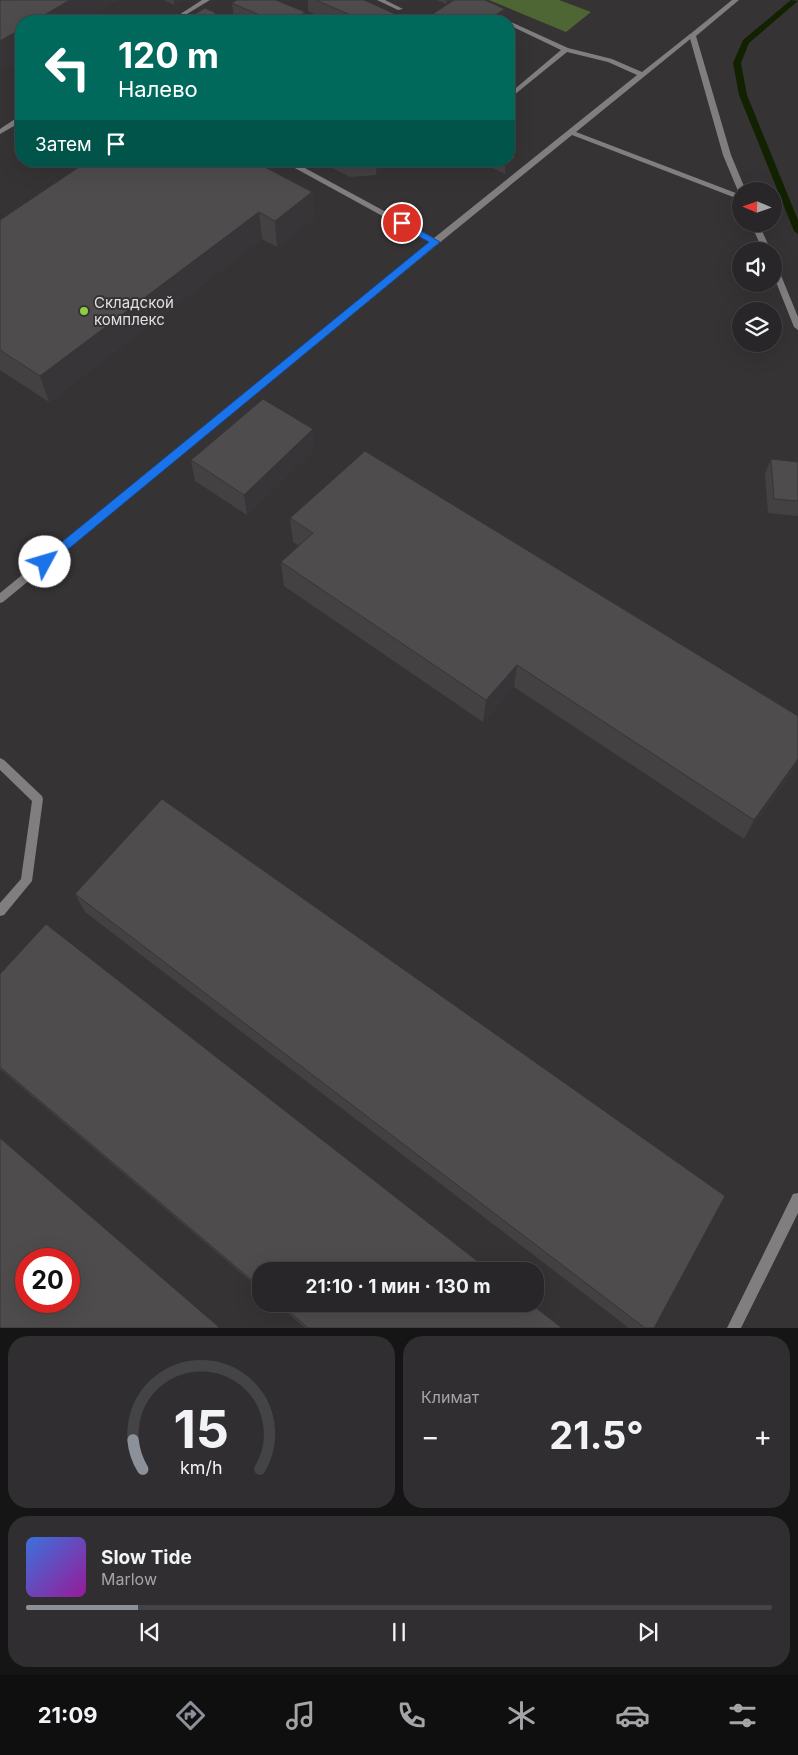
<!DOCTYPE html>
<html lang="ru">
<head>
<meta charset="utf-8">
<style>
	:root { --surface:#282628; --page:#302e30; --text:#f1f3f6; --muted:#a5a5a8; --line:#444345; --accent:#8c9099 }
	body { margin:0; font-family:Inter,sans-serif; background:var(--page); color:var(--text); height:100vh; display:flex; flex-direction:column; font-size:19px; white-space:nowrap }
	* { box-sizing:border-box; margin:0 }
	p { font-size:16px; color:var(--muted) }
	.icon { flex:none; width:28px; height:28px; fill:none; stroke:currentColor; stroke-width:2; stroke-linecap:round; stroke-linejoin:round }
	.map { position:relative; height:1328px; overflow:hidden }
	.drawer { display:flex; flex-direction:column; gap:8px; padding:8px; background:#161516; flex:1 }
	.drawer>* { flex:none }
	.hud { position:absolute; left:15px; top:15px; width:500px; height:152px; border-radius:20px; box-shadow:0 5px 20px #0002,0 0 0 1px var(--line); background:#00695c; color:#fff; overflow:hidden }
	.needle { width:32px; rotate:272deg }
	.controls { position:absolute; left:732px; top:182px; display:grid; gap:10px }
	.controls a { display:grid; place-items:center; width:50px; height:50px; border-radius:50%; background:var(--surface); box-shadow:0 5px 20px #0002,0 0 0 1px var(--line); font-size:25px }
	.speed { position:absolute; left:15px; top:1248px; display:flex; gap:10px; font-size:25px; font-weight:700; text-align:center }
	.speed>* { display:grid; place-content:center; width:65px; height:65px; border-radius:50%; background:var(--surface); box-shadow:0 5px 20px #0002,0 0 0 1px var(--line); line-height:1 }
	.speed .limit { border:8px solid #d22; background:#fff; color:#111 }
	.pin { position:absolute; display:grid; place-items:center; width:42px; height:42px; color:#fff; margin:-21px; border:2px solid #fff; border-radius:50%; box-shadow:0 1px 5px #0007 }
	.me { position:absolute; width:55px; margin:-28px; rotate:51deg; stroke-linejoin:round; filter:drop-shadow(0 0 4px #0008) }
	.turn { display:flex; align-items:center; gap:18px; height:105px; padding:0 20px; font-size:22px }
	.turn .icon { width:65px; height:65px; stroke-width:2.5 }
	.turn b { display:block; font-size:35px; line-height:42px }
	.then { display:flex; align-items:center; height:48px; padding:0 20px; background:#0003; gap:10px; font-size:19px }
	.big { font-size:38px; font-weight:700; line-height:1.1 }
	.drawer .card { flex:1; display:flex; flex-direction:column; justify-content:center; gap:8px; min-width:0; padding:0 18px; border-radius:20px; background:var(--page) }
	.drawer .dial { align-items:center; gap:0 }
	.dial svg { height:130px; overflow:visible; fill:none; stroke:var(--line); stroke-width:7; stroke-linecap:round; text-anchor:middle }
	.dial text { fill:var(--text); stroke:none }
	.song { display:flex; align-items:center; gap:15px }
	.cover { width:60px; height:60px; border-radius:8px; background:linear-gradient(135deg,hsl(220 70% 55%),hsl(300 70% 35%)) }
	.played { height:5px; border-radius:2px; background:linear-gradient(90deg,var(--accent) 15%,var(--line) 15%) }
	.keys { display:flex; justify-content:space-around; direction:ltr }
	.heat { display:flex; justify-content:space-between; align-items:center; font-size:28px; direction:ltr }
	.drawer .tiles { flex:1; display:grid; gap:8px; grid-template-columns:1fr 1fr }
	.card:last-child { grid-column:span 2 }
	.trip { position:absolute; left:252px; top:1262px; width:292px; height:50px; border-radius:20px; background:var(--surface); box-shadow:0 5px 20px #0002,0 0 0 1px var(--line); font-weight:700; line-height:50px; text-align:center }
	.menu { display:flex; height:80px; justify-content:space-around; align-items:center; background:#100f10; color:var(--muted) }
	.menu .icon { width:35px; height:35px }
	.menu .current { color:var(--accent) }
	.menu b { font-size:22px; color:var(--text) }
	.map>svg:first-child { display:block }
	.green { fill:#4d6633 }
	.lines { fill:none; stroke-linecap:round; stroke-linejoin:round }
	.stream { fill:#122201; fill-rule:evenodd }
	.path { stroke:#898688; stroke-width:2.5; stroke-dasharray:4 2; stroke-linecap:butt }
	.lane { fill:#807e7f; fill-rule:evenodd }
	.street { fill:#807e7f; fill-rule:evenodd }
	.wall { fill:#444143 }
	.shaded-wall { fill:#373537 }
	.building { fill:#4f4c4e; stroke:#373537; fill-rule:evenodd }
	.route { fill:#1a73e8; stroke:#114b97 }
	.poi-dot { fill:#8ece43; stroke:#363335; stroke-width:2 }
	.labels { text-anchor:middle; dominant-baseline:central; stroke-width:4; stroke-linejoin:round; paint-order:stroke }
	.poi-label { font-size:15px; fill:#e1dfe0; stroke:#363335; text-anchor:start }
</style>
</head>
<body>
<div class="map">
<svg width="798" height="1328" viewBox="0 0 798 1328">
	<rect width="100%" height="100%" fill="#363335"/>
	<path class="green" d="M489 0H559L591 12 566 32Z"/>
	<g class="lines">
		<path class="stream" d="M791 0 798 1 749 43 741 63 747 95 798 220V234L794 231 739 95 733 63 743 40Z"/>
		<path class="path" d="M219 16 229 21"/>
		<path class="lane" d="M377 0H385L403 9 398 10Z
			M185 11 187 12V14L177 21H170Z
			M508 21 511 22 568 48 612 59 642 72 690 34H694V36L576 132 741 195V200L572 135 438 244 3 602 0 603V593L430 242 282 161H292L434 238 637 75 608 62 567 52 514 95H510V93L561 50 509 25Z
			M18 117H21V122L0 134V129Z
			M0 758 4 760 42 796 43 799 32 881 4 915 0 916V903L21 879 32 801 0 770Z"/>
		<path class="street" d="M202 0H210L187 14 182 13Z
			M732 0H739L696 36 731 155 746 191H741V193L738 191 723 155 689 35Z
			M751 224H759L771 251H763Z
			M774 265 778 268 798 317V330L794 327 774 277Z
			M798 1193V1213L741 1328H727L793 1194Z"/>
	</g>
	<path class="wall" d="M164 0H182L174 5Z
		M237 0 306 21H240L234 19 232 3Z
		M308 0H364L404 18V21H330L308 11Z
		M437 0H451L446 4Z
		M216 13 217 21H194L193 15Z
		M319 161H394L376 175 350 177Z
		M491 161H509L515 166 505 174 491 167Z
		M276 173 312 192 314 219 277 247 262 239 49 402 0 370V220Z
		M314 450 247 515 195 481 191 460Z
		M771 459 798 462V516L768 513 765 474Z
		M290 518 798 764 744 839 514 687 483 722 284 586 281 562 299 546 293 542Z
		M75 894 654 1328H629L85 912Z
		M0 974 261 1271V1290L0 1069Z
		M277 1304H531L562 1328H305Z"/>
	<path class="shaded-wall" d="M70 0H119L84 21H34Z
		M174 0H182L174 5Z
		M447 0H451L446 4Z
		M505 9 504 21H486Z
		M305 12 306 21H297L296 19Z
		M216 13 217 21H204Z
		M21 29V60L0 73V41Z
		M515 157V166L505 174V166Z
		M253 161H275L277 182Z
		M376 161H394L376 175Z
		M312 192 314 219 277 247 275 221Z
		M259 212 262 239 49 402 40 376Z
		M313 429 314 450 247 515 244 495Z
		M517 665 514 687 483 722 486 700Z
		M798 759V764L744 839 754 820Z"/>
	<path class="building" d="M0 0H70L34 21H21V29L0 41Z
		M237 0H276L305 12 296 19H269L232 3Z
		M316 0H364L404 18 399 21H364Z
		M454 0H485L505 9 486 21H422Z
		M205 8 216 13 204 21 193 15Z
		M509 154 515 157 505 166 496 161H509Z
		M88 161H266L261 165 312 192 275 221 259 212 40 376 0 350V220Z
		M263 399 313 429 244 495 191 460Z
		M365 451 798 716V759L754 820 517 665 486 700 281 562 313 533 290 518Z
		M771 459 798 462V501L774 499Z
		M162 799 725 1196 654 1328H645L75 894Z
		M46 924 490 1271H261V1288L0 1067V974Z
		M0 1138 220 1328H0ZM26 1259H69V1301H26Z
		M280 1304H531L562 1328H308Z"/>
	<path class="route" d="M402 220 440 242 49 565H41L40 562 41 559 429 242 398 225V221Z"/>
	<circle class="poi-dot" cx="84" cy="311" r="5"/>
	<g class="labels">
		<g class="poi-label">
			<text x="94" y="302">Складской<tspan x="94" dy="17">комплекс</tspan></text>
		</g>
	</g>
</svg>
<div class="controls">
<a><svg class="needle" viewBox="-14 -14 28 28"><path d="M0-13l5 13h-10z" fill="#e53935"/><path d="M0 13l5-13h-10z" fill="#a5a5a8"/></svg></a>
<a><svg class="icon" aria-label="sound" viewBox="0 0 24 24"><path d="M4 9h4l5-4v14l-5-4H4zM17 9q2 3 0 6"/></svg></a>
<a><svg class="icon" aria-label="layers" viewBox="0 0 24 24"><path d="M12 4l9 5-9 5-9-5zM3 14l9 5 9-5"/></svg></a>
</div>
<div class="speed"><div class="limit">20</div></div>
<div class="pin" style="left:402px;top:223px;background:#d93025"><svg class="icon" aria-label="arrive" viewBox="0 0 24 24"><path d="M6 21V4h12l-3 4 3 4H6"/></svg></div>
<svg class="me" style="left:45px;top:562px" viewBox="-20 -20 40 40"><circle r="19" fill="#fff"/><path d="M0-13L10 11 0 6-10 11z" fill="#1a73e8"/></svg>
<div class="trip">21:10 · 1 мин · 130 m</div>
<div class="hud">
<div class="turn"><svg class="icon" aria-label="left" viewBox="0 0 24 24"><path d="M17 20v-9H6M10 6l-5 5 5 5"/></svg><div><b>120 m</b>Налево</div></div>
<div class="then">Затем<svg class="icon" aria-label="arrive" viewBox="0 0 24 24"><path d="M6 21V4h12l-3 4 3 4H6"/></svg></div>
</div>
</div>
<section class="drawer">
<div class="tiles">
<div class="card dial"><svg viewBox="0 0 100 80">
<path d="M14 69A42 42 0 1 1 86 69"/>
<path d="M14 69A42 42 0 0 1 8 51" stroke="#8c9099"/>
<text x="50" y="56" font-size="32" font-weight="700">15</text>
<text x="50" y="72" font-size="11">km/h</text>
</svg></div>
<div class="card"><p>Климат</p>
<div class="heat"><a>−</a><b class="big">21.5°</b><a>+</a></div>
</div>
<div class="card">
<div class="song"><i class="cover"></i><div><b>Slow Tide</b><p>Marlow</p></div></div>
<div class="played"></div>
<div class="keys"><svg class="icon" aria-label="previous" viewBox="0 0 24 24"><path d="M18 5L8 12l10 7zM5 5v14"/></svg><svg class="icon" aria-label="pause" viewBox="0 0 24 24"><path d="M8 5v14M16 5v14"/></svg><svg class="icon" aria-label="next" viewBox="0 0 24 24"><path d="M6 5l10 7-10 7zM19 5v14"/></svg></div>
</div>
</div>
</section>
<nav class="menu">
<b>21:09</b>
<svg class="icon current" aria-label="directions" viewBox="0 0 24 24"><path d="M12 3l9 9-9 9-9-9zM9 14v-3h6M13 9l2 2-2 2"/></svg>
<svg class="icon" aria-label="music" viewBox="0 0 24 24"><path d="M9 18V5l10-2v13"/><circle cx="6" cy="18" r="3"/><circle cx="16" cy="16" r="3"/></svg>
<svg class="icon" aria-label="phone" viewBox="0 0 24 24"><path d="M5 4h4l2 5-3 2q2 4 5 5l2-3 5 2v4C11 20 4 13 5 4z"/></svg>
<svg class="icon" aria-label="climate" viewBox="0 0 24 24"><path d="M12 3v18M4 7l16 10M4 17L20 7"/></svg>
<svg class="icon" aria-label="car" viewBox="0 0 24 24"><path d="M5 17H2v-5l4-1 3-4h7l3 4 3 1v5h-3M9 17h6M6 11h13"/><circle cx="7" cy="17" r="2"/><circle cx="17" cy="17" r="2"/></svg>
<svg class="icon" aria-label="filters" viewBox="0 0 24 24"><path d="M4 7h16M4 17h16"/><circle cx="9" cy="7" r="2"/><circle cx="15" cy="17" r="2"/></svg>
</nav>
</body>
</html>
